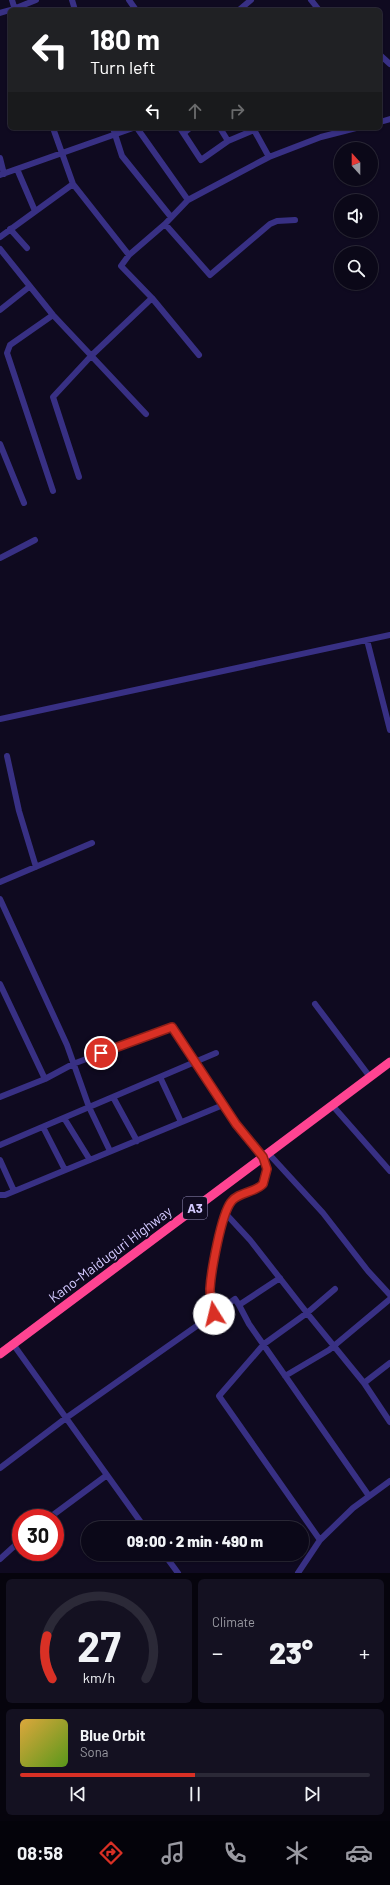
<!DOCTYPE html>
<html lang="en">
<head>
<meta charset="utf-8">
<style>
	:root { --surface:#0b0818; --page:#141121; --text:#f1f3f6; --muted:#9a9aa2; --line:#2b2937; --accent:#d93025 }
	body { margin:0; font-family:Barlow,sans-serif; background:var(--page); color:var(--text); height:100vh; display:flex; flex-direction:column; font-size:15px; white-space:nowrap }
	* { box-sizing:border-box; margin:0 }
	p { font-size:13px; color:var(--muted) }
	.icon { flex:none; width:22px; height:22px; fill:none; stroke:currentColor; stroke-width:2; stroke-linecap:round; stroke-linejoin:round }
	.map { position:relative; height:1573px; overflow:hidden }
	.drawer { display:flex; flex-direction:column; gap:6px; padding:6px; background:#06040d; flex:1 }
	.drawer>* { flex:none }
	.hud { position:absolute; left:8px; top:8px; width:374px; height:122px; border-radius:6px; box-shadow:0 1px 3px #0004,0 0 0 1px var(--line); background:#202124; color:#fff; overflow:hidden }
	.needle { width:26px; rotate:339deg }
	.tools { position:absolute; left:334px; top:142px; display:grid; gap:8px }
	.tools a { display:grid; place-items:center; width:44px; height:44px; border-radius:50%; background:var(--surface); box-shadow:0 1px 3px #0004,0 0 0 1px var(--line); font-size:20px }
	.speed { position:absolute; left:12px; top:1509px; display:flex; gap:8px; font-size:20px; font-weight:700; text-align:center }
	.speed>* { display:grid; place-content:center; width:52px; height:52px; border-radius:50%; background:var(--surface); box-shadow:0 1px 3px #0004,0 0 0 1px var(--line); line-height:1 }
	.speed .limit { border:6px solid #d22; background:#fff; color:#111 }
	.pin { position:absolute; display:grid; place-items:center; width:34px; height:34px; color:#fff; margin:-17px; border:2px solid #fff; border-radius:50%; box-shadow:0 1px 4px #0007 }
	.me { position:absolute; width:44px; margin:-22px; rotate:351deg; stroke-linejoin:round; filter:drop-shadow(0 0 3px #0008) }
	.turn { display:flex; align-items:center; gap:14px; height:84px; padding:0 16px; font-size:18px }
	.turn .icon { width:52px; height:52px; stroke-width:2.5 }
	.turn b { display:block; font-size:28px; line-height:34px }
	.lanes { display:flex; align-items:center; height:38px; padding:0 16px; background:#0003; justify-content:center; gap:20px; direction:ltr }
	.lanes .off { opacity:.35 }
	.big { font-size:30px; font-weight:800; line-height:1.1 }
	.drawer .card { flex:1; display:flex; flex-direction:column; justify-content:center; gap:6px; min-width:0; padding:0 14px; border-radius:6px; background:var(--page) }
	.drawer .dial { align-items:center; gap:0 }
	.dial svg { height:104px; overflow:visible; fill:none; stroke:var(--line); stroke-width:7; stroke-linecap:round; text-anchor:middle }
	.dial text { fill:var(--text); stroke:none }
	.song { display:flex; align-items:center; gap:12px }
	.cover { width:48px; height:48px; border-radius:6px; background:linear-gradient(135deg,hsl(40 70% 55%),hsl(90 70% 35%)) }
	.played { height:4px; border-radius:2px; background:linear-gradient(90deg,var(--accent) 50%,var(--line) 50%) }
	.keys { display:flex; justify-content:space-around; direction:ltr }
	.heat { display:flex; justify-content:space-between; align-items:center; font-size:22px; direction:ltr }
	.drawer .tiles { flex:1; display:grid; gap:6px; grid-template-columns:1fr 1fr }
	.card:last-child { grid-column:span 2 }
	.trip { position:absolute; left:81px; top:1521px; width:228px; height:40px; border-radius:20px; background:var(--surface); box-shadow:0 1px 3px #0004,0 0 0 1px var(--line); font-weight:800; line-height:40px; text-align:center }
	.dock { display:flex; height:64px; justify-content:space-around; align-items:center; background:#04030a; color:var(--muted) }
	.dock .icon { width:28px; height:28px }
	.dock .active { color:var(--accent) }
	.dock b { font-size:18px; color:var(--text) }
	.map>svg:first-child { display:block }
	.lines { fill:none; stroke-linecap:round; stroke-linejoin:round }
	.minor { stroke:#383084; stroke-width:6 }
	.highway { stroke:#ff4492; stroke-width:9 }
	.route-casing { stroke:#8d1f18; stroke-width:10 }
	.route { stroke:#d93025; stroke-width:7 }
	.labels { text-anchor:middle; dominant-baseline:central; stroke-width:4; stroke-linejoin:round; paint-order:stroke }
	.shield { fill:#0f0a20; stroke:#9890bc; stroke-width:1 }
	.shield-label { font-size:13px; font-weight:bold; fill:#d3c9ff }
	.street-label { font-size:14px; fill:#d3c9ff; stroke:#0f0a20 }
</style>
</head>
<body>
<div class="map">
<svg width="390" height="1573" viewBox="0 0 390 1573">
	<rect width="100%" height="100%" fill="#0f0a20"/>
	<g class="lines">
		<path class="minor" d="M12 0 15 10
			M72 0 75 10
			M129 0 136 10
			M311 0 319 10
			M11 10 36 0
			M239 10 251 0
			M0 13 10 10
			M380 55 390 64
			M380 122 390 119
			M53 128 73 184 129 255
			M113 128 122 156 171 217
			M137 128 188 200
			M180 128 201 160 228 141 254 130
			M220 128 228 141
			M253 128 269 157
			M184 133 190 128
			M0 158 4 174
			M17 169 35 211
			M0 175 133 128
			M165 224 210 275 270 224 277 221 295 220
			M10 229 27 248
			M0 237 73 184
			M0 249 53 315 146 414
			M0 310 29 287
			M53 315 10 345 7 353 53 491
			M199 355 152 298 121 266 129 255 165 224 188 200 269 157 321 137 356 128
			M0 444 24 503
			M79 477 53 397 92 355 152 298
			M0 558 35 540
			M367 640 390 730
			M0 719 390 635
			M7 756 19 811 36 867
			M0 882 92 843
			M0 899 67 1045 89 1107 110 1151
			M0 984 45 1079
			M315 1004 370 1077
			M160 1077 181 1122
			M0 1097 45 1079 73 1064 171 1027 237 1124 263 1157 267 1169 261 1186C252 1190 237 1193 231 1201 221 1214 211 1272 210 1289 210 1297 212 1306 214 1314
			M113 1097 137 1141
			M332 1105 390 1171
			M64 1118 90 1160
			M43 1127 65 1170
			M0 1145 216 1053
			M268 1153 323 1213 368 1271 390 1295
			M0 1160 14 1191
			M0 1195H5L223 1105
			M226 1214 250 1240 307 1313 364 1383 390 1422
			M239 1305 249 1324 369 1496
			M13 1344 145 1528
			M285 1376 329 1350 390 1299
			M364 1383 390 1363
			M0 1468 66 1418 235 1299 239 1305 280 1278
			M49 1518 107 1475
			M320 1540 219 1396 264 1344 307 1313 335 1289
			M164 1554 178 1573
			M0 1559 21 1540
			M298 1573 320 1540 353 1508 390 1481"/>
		<path class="highway" d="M0 1354 390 1062"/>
	</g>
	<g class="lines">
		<defs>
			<path id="route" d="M101 1053 172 1027 236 1124 263 1157 267 1169 263 1184C255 1193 238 1192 231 1202 221 1215 211 1272 210 1289 210 1297 212 1306 214 1314"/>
		</defs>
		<use href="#route" class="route-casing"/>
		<use href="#route" class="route"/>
	</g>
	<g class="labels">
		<rect class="shield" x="183" y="1197" width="24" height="22" rx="3"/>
		<g class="shield-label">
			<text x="195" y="1208">A3</text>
		</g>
		<g class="street-label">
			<text transform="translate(110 1254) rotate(-37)">Kano-Maiduguri Highway</text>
		</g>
	</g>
</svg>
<div class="tools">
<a><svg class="needle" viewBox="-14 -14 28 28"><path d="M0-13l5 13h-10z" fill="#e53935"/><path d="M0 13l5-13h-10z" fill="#9a9aa2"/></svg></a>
<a><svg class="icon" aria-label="sound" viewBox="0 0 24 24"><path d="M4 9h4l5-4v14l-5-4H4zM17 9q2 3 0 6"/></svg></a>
<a><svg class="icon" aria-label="search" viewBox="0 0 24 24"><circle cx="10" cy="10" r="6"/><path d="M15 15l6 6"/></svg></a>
</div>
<div class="speed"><div class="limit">30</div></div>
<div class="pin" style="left:101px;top:1053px;background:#d93025"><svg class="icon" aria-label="arrive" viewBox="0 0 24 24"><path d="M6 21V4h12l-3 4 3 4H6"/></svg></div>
<svg class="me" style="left:214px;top:1314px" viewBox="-20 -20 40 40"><circle r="19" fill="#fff"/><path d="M0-13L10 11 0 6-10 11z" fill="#d93025"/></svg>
<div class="trip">09:00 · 2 min · 490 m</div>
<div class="hud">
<div class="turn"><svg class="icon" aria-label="left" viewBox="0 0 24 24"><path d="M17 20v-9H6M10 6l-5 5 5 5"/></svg><div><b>180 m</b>Turn left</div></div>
<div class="lanes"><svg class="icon" aria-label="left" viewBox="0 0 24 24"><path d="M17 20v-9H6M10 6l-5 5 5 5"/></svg><svg class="icon off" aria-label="ahead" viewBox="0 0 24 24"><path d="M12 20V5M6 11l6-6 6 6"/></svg><svg class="icon off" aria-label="right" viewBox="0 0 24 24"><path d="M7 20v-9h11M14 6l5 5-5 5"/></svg></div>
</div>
</div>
<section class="drawer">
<div class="tiles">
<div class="card dial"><svg viewBox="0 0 100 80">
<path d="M14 69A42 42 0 1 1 86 69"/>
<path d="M14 69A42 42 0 0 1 10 36" stroke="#d93025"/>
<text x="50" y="56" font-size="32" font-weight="700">27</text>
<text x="50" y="72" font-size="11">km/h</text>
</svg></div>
<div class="card"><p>Climate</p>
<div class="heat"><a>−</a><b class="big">23°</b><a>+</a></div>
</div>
<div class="card">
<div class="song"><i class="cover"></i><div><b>Blue Orbit</b><p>Sona</p></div></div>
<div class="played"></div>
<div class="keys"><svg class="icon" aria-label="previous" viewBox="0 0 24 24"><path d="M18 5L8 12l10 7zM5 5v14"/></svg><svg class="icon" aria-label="pause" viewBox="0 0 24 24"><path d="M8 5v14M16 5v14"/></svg><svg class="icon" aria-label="next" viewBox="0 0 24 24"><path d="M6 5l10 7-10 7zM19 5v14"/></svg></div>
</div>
</div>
</section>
<nav class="dock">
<b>08:58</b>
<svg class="icon active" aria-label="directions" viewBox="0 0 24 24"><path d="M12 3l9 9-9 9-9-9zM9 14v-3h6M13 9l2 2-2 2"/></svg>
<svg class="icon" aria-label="music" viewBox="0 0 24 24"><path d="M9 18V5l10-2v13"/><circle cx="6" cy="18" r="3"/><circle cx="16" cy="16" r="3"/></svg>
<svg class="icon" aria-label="phone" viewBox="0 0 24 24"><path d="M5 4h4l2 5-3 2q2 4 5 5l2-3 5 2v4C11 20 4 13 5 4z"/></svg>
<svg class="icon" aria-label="climate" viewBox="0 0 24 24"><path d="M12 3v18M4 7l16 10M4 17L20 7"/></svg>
<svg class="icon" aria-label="car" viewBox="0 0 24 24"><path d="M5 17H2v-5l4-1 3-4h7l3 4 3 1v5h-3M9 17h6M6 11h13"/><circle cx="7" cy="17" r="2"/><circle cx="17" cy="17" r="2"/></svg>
</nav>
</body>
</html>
